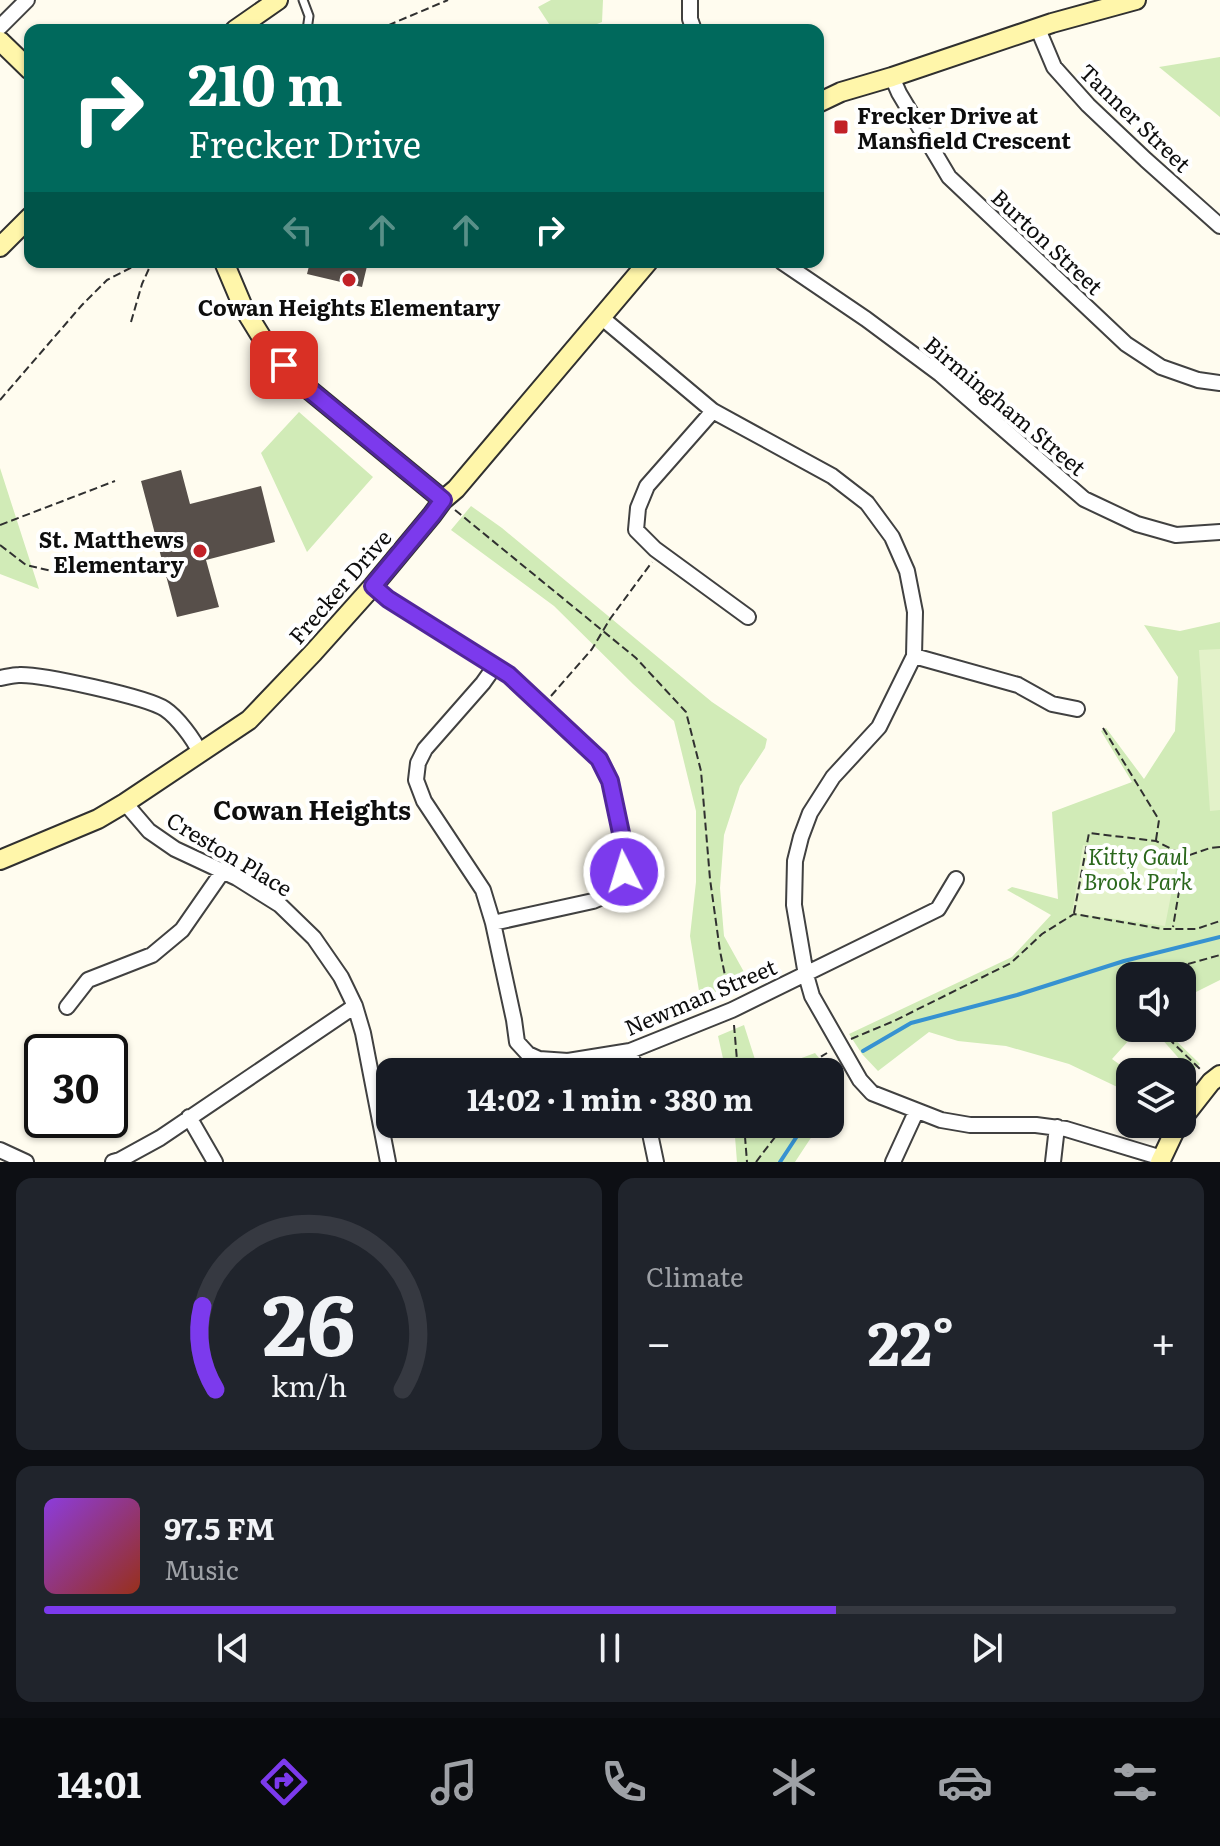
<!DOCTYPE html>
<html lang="en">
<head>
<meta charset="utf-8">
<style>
	:root { --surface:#171b24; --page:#20242c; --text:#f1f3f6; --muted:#9ea1a6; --line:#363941; --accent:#7c3aed }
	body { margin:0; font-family:Literata,serif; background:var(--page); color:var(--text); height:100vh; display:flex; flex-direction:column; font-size:30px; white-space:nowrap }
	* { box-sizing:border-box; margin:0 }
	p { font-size:26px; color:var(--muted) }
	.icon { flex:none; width:44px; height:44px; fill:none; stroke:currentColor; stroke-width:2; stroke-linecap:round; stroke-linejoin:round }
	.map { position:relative; height:1162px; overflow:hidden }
	.panel { display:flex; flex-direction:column; gap:16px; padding:16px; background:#0d0f14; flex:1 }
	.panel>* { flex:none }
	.top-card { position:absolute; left:24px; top:24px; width:800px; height:244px; border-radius:16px; box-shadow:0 2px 6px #0004; background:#00695c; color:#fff; overflow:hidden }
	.fabs { position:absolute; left:1116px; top:962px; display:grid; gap:16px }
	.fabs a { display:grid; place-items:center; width:80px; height:80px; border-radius:16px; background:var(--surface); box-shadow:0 2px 6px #0004; font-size:40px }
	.speed { position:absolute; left:24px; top:1034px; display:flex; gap:16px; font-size:40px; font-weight:700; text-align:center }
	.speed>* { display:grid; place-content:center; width:104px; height:104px; border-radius:50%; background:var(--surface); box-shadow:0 2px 6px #0004; line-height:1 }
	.speed .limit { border:4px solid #111; border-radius:12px; background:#fff; color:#111 }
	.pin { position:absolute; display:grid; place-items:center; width:68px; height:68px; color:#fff; margin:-34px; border-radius:16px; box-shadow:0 4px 12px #0006 }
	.me { position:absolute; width:88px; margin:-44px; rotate:355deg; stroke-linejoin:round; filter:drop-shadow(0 0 6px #0008) }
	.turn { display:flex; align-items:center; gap:28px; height:168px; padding:0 32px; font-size:36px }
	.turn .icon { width:104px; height:104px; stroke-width:2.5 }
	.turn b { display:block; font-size:56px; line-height:68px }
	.lanes { display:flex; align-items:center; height:76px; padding:0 32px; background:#0003; justify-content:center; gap:40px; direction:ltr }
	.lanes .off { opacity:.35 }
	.big { font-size:60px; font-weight:700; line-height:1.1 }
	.panel .card { flex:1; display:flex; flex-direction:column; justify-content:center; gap:12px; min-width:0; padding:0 28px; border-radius:16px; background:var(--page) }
	.panel .dial { align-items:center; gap:0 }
	.dial svg { height:208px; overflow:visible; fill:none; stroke:var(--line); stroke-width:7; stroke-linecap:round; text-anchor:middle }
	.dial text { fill:var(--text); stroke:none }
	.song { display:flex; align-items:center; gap:24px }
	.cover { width:96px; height:96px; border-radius:12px; background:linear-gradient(135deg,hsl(270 70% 55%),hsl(10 70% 35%)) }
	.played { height:8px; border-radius:4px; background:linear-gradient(90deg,var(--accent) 70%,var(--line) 70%) }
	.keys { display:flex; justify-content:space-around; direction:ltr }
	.heat { display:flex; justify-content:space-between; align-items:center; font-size:44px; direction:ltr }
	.panel .tiles { flex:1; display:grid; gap:16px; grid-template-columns:1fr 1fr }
	.card:last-child { grid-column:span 2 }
	.trip { position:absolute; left:376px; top:1058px; width:468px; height:80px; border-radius:16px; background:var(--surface); box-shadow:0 2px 6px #0004; font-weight:700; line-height:80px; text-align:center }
	.dock { display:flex; height:128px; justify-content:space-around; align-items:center; background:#090b0e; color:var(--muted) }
	.dock .icon { width:56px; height:56px }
	.dock .current { color:var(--accent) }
	.dock b { font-size:36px; color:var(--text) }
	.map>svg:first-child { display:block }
	.green { fill:#d1ebb7 }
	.pitch { fill:#e3f2c9 }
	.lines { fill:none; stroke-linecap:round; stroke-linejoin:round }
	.stream { stroke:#3692d1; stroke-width:4 }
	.building { fill:#574f4a }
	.lane-casing { stroke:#414141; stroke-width:11 }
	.street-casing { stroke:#414141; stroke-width:18 }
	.secondary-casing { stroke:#303030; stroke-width:22 }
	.path { stroke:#303030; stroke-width:2; stroke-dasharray:8 4; stroke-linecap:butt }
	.lane { stroke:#fff; stroke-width:7 }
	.street { stroke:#fff; stroke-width:14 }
	.secondary { stroke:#fff6aa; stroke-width:18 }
	.route-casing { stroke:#51269a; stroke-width:20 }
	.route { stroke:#7c3aed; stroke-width:14 }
	.poi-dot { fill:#c22127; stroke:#fff; stroke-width:3 }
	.labels { text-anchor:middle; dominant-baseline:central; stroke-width:8; stroke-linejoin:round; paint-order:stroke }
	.poi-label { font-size:22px; font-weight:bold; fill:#0e0e0e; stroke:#fff; text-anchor:start }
	.street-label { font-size:22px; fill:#0e0e0e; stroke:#fff }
	.park-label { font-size:22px; font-style:italic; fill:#2b681c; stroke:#fff }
	.quarter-label { font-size:26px; font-weight:bold; fill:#0e0e0e; stroke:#fff }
</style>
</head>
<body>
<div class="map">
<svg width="1220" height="1162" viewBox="0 0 1220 1162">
	<rect width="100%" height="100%" fill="#fffcef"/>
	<path class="green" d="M551 0H603L602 22 582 30H553L538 7Z
		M1220 57V117L1159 67Z
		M299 412 373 477 307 552 261 453Z
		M0 468 39 589 0 574Z
		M471 506 502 528 712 702 767 739 765 748 740 786 724 835 720 888 724 936 749 981 700 997 690 936 696 882V811L674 721 633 684 554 606 451 530Z
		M1220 622V980L1182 999V976H1130V1028H1140L1112 1059 1130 1072V1093L1069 1064 1006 1046 958 1041 929 1032 878 1071 862 1054 849 1034 1012 957 1051 915 1007 890 1012 887 1058 899 1052 812 1132 782 1101 731 1106 728 1144 779 1175 731 1178 677 1144 625 1180 631Z
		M744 1025 759 1072H726L718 1036Z
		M1152 1028H1163L1200 1064 1191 1072Z
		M815 1053 844 1089 830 1109V1072H764Z
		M734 1124H820L795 1162H737Z"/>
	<path class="pitch" d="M1220 649V810L1210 811 1199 650Z
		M1083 845 1178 859 1165 926 1072 913Z"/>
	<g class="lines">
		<path class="stream" d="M863 1051 911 1023 1017 995 1124 961 1220 937
			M828 1072 834 1066
			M780 1162 805 1124"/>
	</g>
	<path class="building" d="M310 262H368L362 287 307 274Z
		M181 470 190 504 261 486 275 542 206 560 219 607 177 617 141 481Z"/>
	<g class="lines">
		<defs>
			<path id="lane" d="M303 0 309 16 307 30"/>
			<path id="street" d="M690 0V19L694 30
				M0 27 27 0
				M1038 29 1054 67 1088 105 1146 160 1220 226
				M892 77 899 93 949 177 1126 344 1161 367 1198 380 1220 383
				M782 262 866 319 940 374 1084 499 1137 524 1176 535 1220 532
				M601 317 713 411 832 476 867 503 892 537 907 571 915 612 914 656 879 727 833 777 810 813 801 837 795 861 794 905 806 975 812 996 860 1080 872 1093 941 1120 970 1125H1036L1066 1129 1162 1158
				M713 411 647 486 638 508 636 530 655 549 748 617
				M373 586 388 599 509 675 599 759 610 781 625 852V865L617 885 607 895 593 901 493 923
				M914 656 1018 685 1052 704 1077 709
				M495 666 483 683 425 749 418 763 416 780 424 801 483 890 493 923 514 1020 517 1042 528 1054 539 1059 568 1061 630 1051 732 1010 938 909 956 879
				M0 678C6 677 13 675 19 675 41 674 147 697 165 709 177 717 194 739 200 753
				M125 803 149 831 175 849 237 878 280 905 314 938 341 977 355 1006 363 1033 388 1162
				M67 1007 88 980 152 955 182 930 223 871
				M630 1051 636 1072
				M189 1117 215 1162
				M648 1124 656 1162
				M0 1150 26 1162
				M113 1162 120 1160 160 1138 355 1006
				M893 1162 916 1112
				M1053 1162 1057 1127"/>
			<path id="secondary" d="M235 30 278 0
				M0 41 30 70
				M818 103 841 92 892 77 1052 23 1136 0
				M0 247 30 217
				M224 262 243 307 267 346 301 383 443 500
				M0 860 98 819 125 803 249 720 313 653 373 586 432 515 443 500 456 489 648 262
				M1182 1119 1211 1082 1220 1075
				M1160 1162 1178 1124"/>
		</defs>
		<use href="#lane" class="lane-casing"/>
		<use href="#street" class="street-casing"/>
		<use href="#secondary" class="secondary-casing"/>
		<path class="path" d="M377 30 448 0
			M131 322 142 284 152 262
			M0 400 82 305 107 280 142 262
			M455 510 636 658 686 712 701 771 710 879 720 951 729 995
			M0 525 115 481
			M0 545 26 565 65 574 90 572
			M551 696 592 649 610 619 652 562
			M1103 728 1159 820 1156 840
			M1178 859 1210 848 1220 847
			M1074 913 1089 833 1156 841 1185 856 1173 927
			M1154 976 1174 968 1220 955
			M734 1025 738 1072
			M1162 1028 1166 1036 1201 1070
			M851 1039 894 1021 1011 963 1042 934 1074 914 1163 929H1196L1220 921
			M804 1072 806 1066 827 1053
			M744 1124 747 1162
			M756 1162 785 1124"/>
		<use href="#lane" class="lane"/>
		<use href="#street" class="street"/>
		<use href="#secondary" class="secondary"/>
	</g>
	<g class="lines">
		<defs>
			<path id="route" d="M284 365 301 383 443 500 432 515 373 586 388 599 509 675 599 759 610 781 625 852 624 872"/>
		</defs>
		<use href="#route" class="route-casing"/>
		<use href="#route" class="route"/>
	</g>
	<g class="poi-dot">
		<rect x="833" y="119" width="16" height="16" rx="4"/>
		<circle cx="349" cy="280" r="8"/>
		<circle cx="200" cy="551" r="8"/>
	</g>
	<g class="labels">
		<g class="poi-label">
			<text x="857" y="114">Frecker Drive at<tspan x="857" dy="25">Mansfield Crescent</tspan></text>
			<text x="349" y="306" text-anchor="middle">Cowan Heights Elementary</text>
			<text x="184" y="538" text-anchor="end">St. Matthews<tspan x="184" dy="25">Elementary</tspan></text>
		</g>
		<g class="street-label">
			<text transform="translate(1136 117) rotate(44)">Tanner Street</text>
			<text transform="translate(1048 241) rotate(43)">Burton Street</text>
			<text transform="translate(1006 405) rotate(40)">Birmingham Street</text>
			<text transform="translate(339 586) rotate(-49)">Frecker Drive</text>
			<text transform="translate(230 853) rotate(31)">Creston Place</text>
			<text transform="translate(700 996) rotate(-23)">Newman Street</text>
		</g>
		<g class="park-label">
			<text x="1138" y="855">Kitty Gaul<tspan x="1138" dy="25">Brook Park</tspan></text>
		</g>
		<g class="quarter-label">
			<text x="312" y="808">Cowan Heights</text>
		</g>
	</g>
</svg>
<div class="fabs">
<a><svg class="icon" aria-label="sound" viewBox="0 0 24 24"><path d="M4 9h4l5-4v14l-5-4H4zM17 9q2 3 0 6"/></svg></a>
<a><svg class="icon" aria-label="layers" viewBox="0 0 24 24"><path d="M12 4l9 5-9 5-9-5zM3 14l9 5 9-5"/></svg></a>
</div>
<div class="speed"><div class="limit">30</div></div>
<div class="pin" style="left:284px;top:365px;background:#d93025"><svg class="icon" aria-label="arrive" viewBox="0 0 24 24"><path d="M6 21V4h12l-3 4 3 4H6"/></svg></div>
<svg class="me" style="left:624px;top:872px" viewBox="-20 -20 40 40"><circle r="17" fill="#7c3aed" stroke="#fff" stroke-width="3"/><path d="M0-11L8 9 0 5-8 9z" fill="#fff"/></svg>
<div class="trip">14:02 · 1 min · 380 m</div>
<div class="top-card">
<div class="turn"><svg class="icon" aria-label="right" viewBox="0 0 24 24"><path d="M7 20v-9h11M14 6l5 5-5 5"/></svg><div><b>210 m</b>Frecker Drive</div></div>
<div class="lanes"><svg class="icon off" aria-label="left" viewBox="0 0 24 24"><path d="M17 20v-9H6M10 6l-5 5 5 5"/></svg><svg class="icon off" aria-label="ahead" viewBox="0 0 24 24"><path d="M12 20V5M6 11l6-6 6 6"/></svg><svg class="icon off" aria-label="ahead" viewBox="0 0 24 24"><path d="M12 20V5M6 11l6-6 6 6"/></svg><svg class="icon" aria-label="right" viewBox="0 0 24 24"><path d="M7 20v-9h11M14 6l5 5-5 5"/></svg></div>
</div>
</div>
<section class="panel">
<div class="tiles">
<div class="card dial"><svg viewBox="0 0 100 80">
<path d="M14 69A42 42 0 1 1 86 69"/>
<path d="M14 69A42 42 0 0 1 9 37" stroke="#7c3aed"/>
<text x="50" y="56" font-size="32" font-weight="700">26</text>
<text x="50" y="72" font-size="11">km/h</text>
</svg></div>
<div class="card"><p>Climate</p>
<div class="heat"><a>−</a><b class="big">22°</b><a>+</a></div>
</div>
<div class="card">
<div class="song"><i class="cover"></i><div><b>97.5 FM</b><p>Music</p></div></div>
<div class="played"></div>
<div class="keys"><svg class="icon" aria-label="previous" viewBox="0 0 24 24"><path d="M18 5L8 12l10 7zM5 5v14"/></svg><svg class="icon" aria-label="pause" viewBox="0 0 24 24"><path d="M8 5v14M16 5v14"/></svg><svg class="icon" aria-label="next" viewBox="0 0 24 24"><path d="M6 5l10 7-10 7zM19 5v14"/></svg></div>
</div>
</div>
</section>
<nav class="dock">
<b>14:01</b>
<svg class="icon current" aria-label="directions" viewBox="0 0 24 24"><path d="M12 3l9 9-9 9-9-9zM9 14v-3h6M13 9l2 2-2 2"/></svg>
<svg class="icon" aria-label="music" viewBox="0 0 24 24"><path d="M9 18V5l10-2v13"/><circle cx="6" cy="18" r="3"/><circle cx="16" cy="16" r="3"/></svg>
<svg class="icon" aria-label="phone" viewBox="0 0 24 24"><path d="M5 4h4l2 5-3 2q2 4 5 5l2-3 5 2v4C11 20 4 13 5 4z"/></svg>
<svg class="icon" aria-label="climate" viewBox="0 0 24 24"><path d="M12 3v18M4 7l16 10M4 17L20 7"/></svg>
<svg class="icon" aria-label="car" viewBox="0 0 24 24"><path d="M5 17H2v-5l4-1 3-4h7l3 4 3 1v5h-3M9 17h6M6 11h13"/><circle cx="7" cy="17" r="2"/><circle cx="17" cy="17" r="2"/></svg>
<svg class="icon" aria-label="filters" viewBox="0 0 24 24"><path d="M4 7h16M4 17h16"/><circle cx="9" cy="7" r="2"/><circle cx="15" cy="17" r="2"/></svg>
</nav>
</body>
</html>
